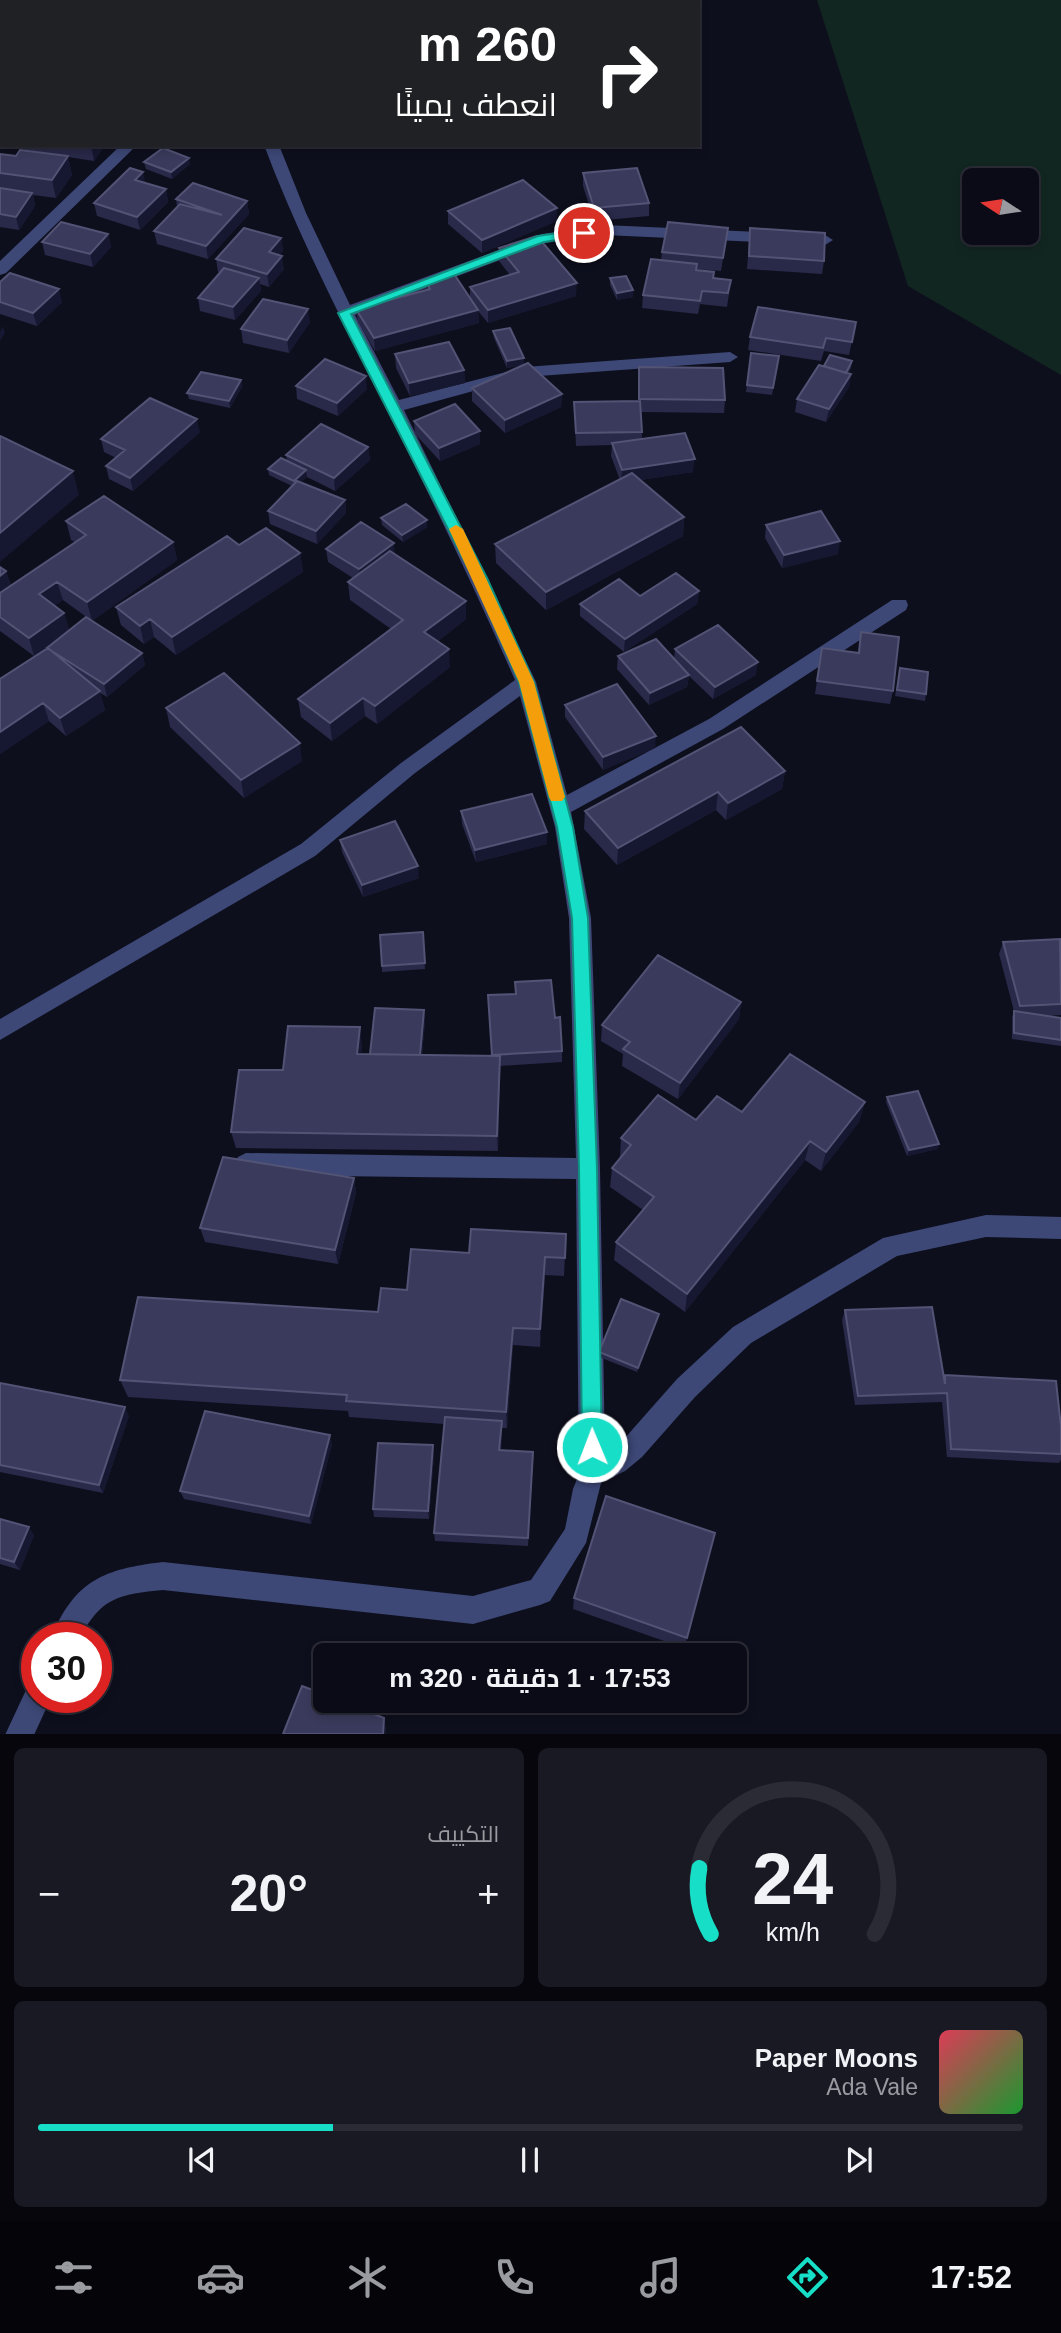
<!DOCTYPE html>
<html lang="ar">
<head>
<meta charset="utf-8">
<style>
	:root { --surface:#0a0b16; --page:#181923; --text:#f1f3f6; --muted:#999ba1; --line:#2a2b35; --accent:#17dec6 }
	body { margin:0; font-family:Helvetica,Cairo,sans-serif; background:var(--page); color:var(--text); direction:rtl; height:100vh; display:flex; flex-direction:column; font-size:26px; white-space:nowrap }
	* { box-sizing:border-box; margin:0 }
	p { font-size:23px; color:var(--muted) }
	.icon { flex:none; width:38px; height:38px; fill:none; stroke:currentColor; stroke-width:2; stroke-linecap:round; stroke-linejoin:round }
	.map { position:relative; height:1734px; overflow:hidden; direction:ltr }
	.details { display:flex; flex-direction:column; gap:14px; padding:14px; background:#06060c; flex:1 }
	.details>* { flex:none }
	.guide { position:absolute; left:0px; top:0px; width:700px; height:147px; box-shadow:0 4px 10px #0003,0 0 0 2px var(--line); direction:rtl; background:#202124; color:#fff; overflow:hidden }
	.needle { width:46px; rotate:282deg }
	.controls { position:absolute; left:962px; top:168px; display:grid; gap:14px }
	.controls a { display:grid; place-items:center; width:77px; height:77px; border-radius:10px; background:var(--surface); box-shadow:0 4px 10px #0003,0 0 0 2px var(--line); font-size:35px }
	.speed { position:absolute; left:21px; top:1622px; display:flex; gap:14px; font-size:35px; font-weight:700; text-align:center }
	.speed>* { display:grid; place-content:center; width:91px; height:91px; border-radius:50%; background:var(--surface); box-shadow:0 4px 10px #0003,0 0 0 2px var(--line); line-height:1 }
	.speed .limit { border:10px solid #d22; background:#fff; color:#111 }
	.pin { position:absolute; display:grid; place-items:center; width:60px; height:60px; color:#fff; margin:-30px; border:4px solid #fff; border-radius:50%; box-shadow:0 2px 7px #0007 }
	.me { position:absolute; width:77px; margin:-38px; rotate:359deg; stroke-linejoin:round; filter:drop-shadow(0 0 5px #0008) }
	.turn { display:flex; align-items:center; gap:24px; height:147px; padding:0 28px; font-size:32px }
	.turn .icon { width:91px; height:91px; stroke-width:2.5 }
	.turn b { display:block; font-size:49px; line-height:60px }
	.big { font-size:52px; font-weight:700; line-height:1.1 }
	.details .card { flex:1; display:flex; flex-direction:column; justify-content:center; gap:10px; min-width:0; padding:0 24px; border-radius:10px; background:var(--page) }
	.details .dial { align-items:center; gap:0 }
	.dial svg { height:182px; overflow:visible; fill:none; stroke:var(--line); stroke-width:7; stroke-linecap:round; text-anchor:middle }
	.dial text { fill:var(--text); stroke:none }
	.song { display:flex; align-items:center; gap:21px }
	.cover { width:84px; height:84px; border-radius:10px; background:linear-gradient(135deg,hsl(350 70% 55%),hsl(130 70% 35%)) }
	.played { height:7px; border-radius:4px; background:linear-gradient(90deg,var(--accent) 30%,var(--line) 30%) }
	.keys { display:flex; justify-content:space-around; direction:ltr }
	.heat { display:flex; justify-content:space-between; align-items:center; font-size:38px; direction:ltr }
	.details .tiles { flex:1; display:grid; gap:14px; grid-template-columns:1fr 1fr }
	.card:last-child { grid-column:span 2 }
	.trip { position:absolute; left:313px; top:1643px; width:434px; height:70px; border-radius:10px; background:var(--surface); box-shadow:0 4px 10px #0003,0 0 0 2px var(--line); font-weight:700; line-height:70px; text-align:center; direction:rtl }
	.tabs { display:flex; height:112px; justify-content:space-around; align-items:center; background:#040409; color:var(--muted) }
	.tabs .icon { width:49px; height:49px }
	.tabs .on { color:var(--accent) }
	.tabs b { font-size:32px; color:var(--text) }
	.map>svg:first-child { display:block }
	.green { fill:#122621; fill-rule:evenodd }
	.lines { fill:none; stroke-linecap:round; stroke-linejoin:round }
	.minor { fill:#3d4877; fill-rule:evenodd }
	.wall { fill:#292949 }
	.shaded-wall { fill:#161730 }
	.building { fill:#3a3b5c; stroke:#525375; stroke-width:2 }
	.route { fill:#17dec6; stroke:#0f9081; stroke-width:2 }
	.slow { fill:#f59e0b }
</style>
</head>
<body>
<div class="map">
<svg width="1061" height="1735" viewBox="0 0 1061 1735">
	<rect width="100%" height="100%" fill="#0e0f1d"/>
	<path class="green" d="M817 0H1061V375L908 286ZM975 180H1027V233H975Z"/>
	<g class="lines">
		<path class="minor" d="M118 0H132L117 2Z
			M358 0H375L356 2Z
			M121 145H137L6 273 0 275V261Z
			M264 145H279L306 213 350 305 542 234 604 225 825 235 833 240 825 245 604 235 545 243 355 315 399 400 525 367 730 352 738 357 730 362 525 377 404 410 536 682 567 795 709 719 892 600H906L908 605 906 610 723 729 571 812 591 918 600 1169 605 1454 624 1439 677 1379 733 1327 883 1238 986 1215 1061 1217V1239L986 1237 897 1256 751 1343 695 1397 642 1457 625 1471 601 1483 586 1543 550 1601 540 1605 473 1624 163 1590C120 1594 101 1597 80 1638H51C75 1580 104 1569 163 1562L473 1596 531 1580 565 1529 573 1489 579 1474 576 1179 246 1175 238 1171 234 1164 238 1157 246 1153 576 1158 569 918 555 827 520 696 415 773 315 856 0 1040V1019L301 844 401 763 515 680C475 589 432 499 387 410 343 322 299 238 264 145Z
			M37 1684V1698H51L34 1735H5L27 1688Z"/>
	</g>
	<path class="wall" d="M0 0H59V2H2V15H0Z
		M269 0H328L326 2H276Z
		M0 23H2V145H105L94 161 68 157 72 175 56 198 33 195 35 206 19 230 0 227V154L16 156 47 153 0 146Z
		M144 162 190 164 172 179 146 169Z
		M583 173 649 203V216L594 221 583 186Z
		M166 189 168 202 140 230 97 216 94 203Z
		M176 199 247 201 249 214 208 259 157 244 154 231 177 207Z
		M557 208V221L482 253 448 224V211Z
		M728 228 721 271 697 269V270L713 279 729 294 727 307 700 304 698 314 642 308 643 295 661 260 662 252Z
		M750 228 824 261 822 274 747 269Z
		M108 234 111 247 93 267 45 255 42 242Z
		M281 238 283 251 279 255 284 269 269 287 260 284 261 291 235 320 200 311 198 298 220 273 218 272 216 259Z
		M499 248 576 296 488 323 478 311 479 323 375 351 358 322 356 309 426 290V281L470 298V287L510 275 499 261Z
		M610 278 633 290V297L617 300 610 285Z
		M0 282 62 302 37 326 0 314Z
		M310 322 289 353 243 343 241 329Z
		M856 322 849 355 824 351 821 361 748 350 750 337Z
		M493 331 524 358V365L562 394 561 407 505 433 472 401V388L523 365 507 368 494 338Z
		M751 353 779 356 772 395 746 392Z
		M395 354 464 370 465 383 410 396 396 368Z
		M852 361 851 368 848 373 851 374 849 387 826 422 795 412 797 399 824 366Z
		M639 367 725 400 724 413 641 412 642 439 693 472 640 480 684 517 683 536 546 610 496 563 495 544 620 480 611 456 612 445 576 446 574 402 639 401Z
		M241 380 242 387 230 408 189 399 187 393Z
		M296 386 367 389 338 416 297 399Z
		M414 421 480 431V444L440 461 415 434Z
		M200 432 133 491 109 479 106 466 116 458 104 452 101 439Z
		M368 447 370 460 335 491 307 477 301 482 345 500 346 513 317 544 270 524 268 511 292 486 269 475 268 469 287 461 286 455Z
		M381 518 427 527 403 542 382 525Z
		M66 521 173 542 177 560 92 621 63 600 54 606 64 613 69 630 142 653 145 665 107 697 100 693 105 710 66 736 49 721 0 754V679L47 649 54 643 34 656 0 631V567L6 571 11 586 75 542 71 540Z
		M766 525 838 554 782 568 765 538Z
		M239 545 300 553 303 572 176 655 154 637 144 644 121 625 116 607Z
		M326 549 394 553 466 601V619L438 641 450 667 377 724 365 716 332 741 301 717 298 699 391 629 350 600 348 582 353 578 328 562Z
		M699 591 697 604 624 652 580 616V604L640 596Z
		M861 632 893 691 890 704 815 694 822 648 858 653Z
		M675 649 756 675 713 699 689 676 687 687 649 705 617 669 618 656 674 659Z
		M900 668 926 694 925 701 895 696Z
		M565 705 655 748 603 770 565 717Z
		M166 708 302 761 244 798 170 727Z
		M785 771 782 789 726 820 716 810 617 865 584 829 585 811Z
		M461 811 547 832V844L476 862 462 824Z
		M340 840 419 878 363 897 342 852Z
		M423 932 425 969 382 972V966Z
		M1003 942H1061V1015L1047 1016 1061 1018V1046L1012 1039V1017L1014 1011 999 954Z
		M515 982 555 1018 562 1051V1062L500 1066 498 1151 236 1148 231 1132 283 1070 362 1044 361 1054H370L424 1010 425 1021 422 1055 492 1056 515 994Z
		M741 1002 739 1019 678 1099 622 1066 623 1054 601 1041 602 1025Z
		M887 1097 939 1144 937 1149 907 1156 886 1102Z
		M865 1102 859 1122 821 1171 805 1160 685 1312 614 1260 616 1242 643 1210 610 1187 612 1168 620 1158 621 1138 696 1120 742 1112Z
		M354 1178 356 1193 338 1264 205 1242 200 1228Z
		M566 1234 564 1276 545 1275 540 1347 513 1345 507 1428H502L501 1450 533 1461 528 1546 435 1541 434 1533 444 1424 349 1417 348 1411 128 1397 120 1380 378 1312 407 1290 469 1253Z
		M845 1310 944 1378 945 1375 1061 1427V1460L1059 1463 947 1457 942 1402 855 1405 842 1320Z
		M658 1319 637 1372 599 1357V1352Z
		M0 1383 129 1416 103 1493 0 1472Z
		M332 1444 311 1524 184 1499 180 1491Z
		M434 1454 429 1519 374 1517 373 1509Z
		M0 1519 34 1535 20 1570 0 1564Z
		M715 1533 684 1648 573 1609 574 1598Z"/>
	<path class="shaded-wall" d="M0 0H8V2H2V15H0Z
		M42 0H59V2H40Z
		M316 0H328L326 2H316Z
		M91 145H105L94 161Z
		M68 156 72 175 56 198 52 180Z
		M189 158 190 164 172 179 171 172Z
		M143 172 146 185 135 180Z
		M166 189 168 202 140 230 137 217Z
		M32 193 35 206 19 230 16 217Z
		M247 201 249 214 208 259 206 246Z
		M557 208V221L482 253V240Z
		M108 234 111 247 93 267 90 254Z
		M281 238 283 251 270 265 269 252Z
		M282 256 284 269 269 287 267 274Z
		M259 278 261 291 235 320 233 307Z
		M577 283 576 296 488 323V310Z
		M59 289 62 302 37 326 33 313Z
		M633 290V297L617 300V293Z
		M308 309 310 322 289 353 287 340Z
		M478 310 479 323 375 351 374 338Z
		M3 326 5 333 0 341V331Z
		M524 358V365L507 368V361Z
		M464 370 465 383 410 396 409 383Z
		M851 374 849 387 826 422 829 409Z
		M366 376 367 389 338 416 337 403Z
		M241 380 242 387 230 408 229 401Z
		M562 394 561 407 505 433V420Z
		M197 419 200 432 133 491 130 478Z
		M480 431V444L440 461 439 448Z
		M368 447 370 460 335 491 334 478Z
		M695 459 693 472 621 483 622 470Z
		M306 470 307 477 295 488 294 481Z
		M73 471 79 495 0 562V533Z
		M345 500 346 513 317 544 316 531Z
		M684 517 683 536 546 610V592Z
		M427 520V527L403 542 402 535Z
		M840 541 838 554 782 568 784 555Z
		M173 542 177 560 92 621 87 602Z
		M394 543 395 556 361 582 359 569Z
		M300 553 303 572 176 655 172 637Z
		M6 571 13 594 0 606V576Z
		M57 582 63 600 44 613 39 594Z
		M699 591 697 604 624 652 625 639Z
		M466 601V619L426 650 424 632Z
		M64 613 70 631 34 656 29 638Z
		M150 619 154 637 144 644 140 626Z
		M449 649 450 667 377 724 375 706Z
		M142 653 145 665 107 697 104 684Z
		M758 662 756 675 713 699 715 687Z
		M689 675 687 687 649 705 650 693Z
		M100 691 105 710 66 736 60 718Z
		M363 698 365 716 332 741 330 723Z
		M43 703 49 721 0 754V732Z
		M656 736 655 748 603 770V757Z
		M300 743 302 761 244 798 241 780Z
		M785 771 782 789 726 820 728 803Z
		M718 792 716 810 617 865 618 848Z
		M547 832V844L476 862 475 850Z
		M418 866 419 878 363 897 362 885Z
		M741 1002 739 1019 678 1099 680 1083Z
		M424 1010 425 1021 421 1067 420 1055Z
		M360 1027 362 1044 360 1070 357 1054Z
		M500 1056V1072L498 1151 497 1136Z
		M865 1102 859 1122 821 1171 826 1152Z
		M810 1141 805 1160 685 1312 687 1294Z
		M939 1144 937 1149 907 1156 909 1150Z
		M354 1178 356 1193 338 1264 335 1250Z
		M545 1257V1275L540 1347V1329Z
		M659 1314 658 1319 637 1372 638 1368Z
		M513 1328V1345L507 1428 506 1412Z
		M125 1407 129 1416 103 1493 99 1485Z
		M330 1435 332 1444 311 1524 309 1516Z
		M433 1445 434 1454 429 1519 428 1511Z
		M29 1527 34 1535 20 1570 14 1562Z
		M384 1718 386 1727V1734H383Z"/>
	<path class="building" d="M198 0H241L240 2H197Z
		M560 0H635V2H560Z
		M0 23H2V47H0Z
		M0 50H2V66H0Z
		M0 68 2 69V93H0Z
		M0 102H2V128H0Z
		M163 148 189 158 171 172 144 162Z
		M20 150 68 156 52 180 0 173V154L16 156Z
		M130 168 143 172 135 180 166 189 137 217 94 203Z
		M637 168 649 203 594 208 583 173Z
		M523 180 557 208 482 240 448 211Z
		M193 183 247 201 206 246 154 231 180 204 222 215 176 199Z
		M0 188 32 193 16 217 0 214Z
		M61 222 108 234 90 254 42 242Z
		M668 222 728 228 723 258 662 252Z
		M244 228 281 238 269 252 282 256 267 274 216 259Z
		M750 228 825 233 824 261 749 256Z
		M537 236 577 283 488 310 470 287 519 272 499 248Z
		M651 259 697 264 696 270 714 272 713 278 731 280 728 293 702 291 700 301 643 295Z
		M224 268 259 278 233 307 198 298Z
		M10 273 59 289 33 313 0 302V282Z
		M454 274 478 310 374 338 356 309 430 289 426 281Z
		M626 276 633 290 617 293 610 278Z
		M263 299 308 309 287 340 241 329Z
		M758 307 856 322 852 342 826 338 823 348 750 337Z
		M510 328 524 358 507 361 493 331Z
		M449 342 464 370 409 383 395 354Z
		M751 353 779 356 773 388 747 385Z
		M830 355 852 361 846 373 824 366Z
		M325 359 366 376 337 403 296 386Z
		M528 363 562 394 505 420 472 388Z
		M819 365 851 374 829 409 797 399Z
		M639 367 723 368 725 400 639 399Z
		M201 372 241 380 229 401 187 393Z
		M150 398 197 419 130 478 106 466 125 450 101 439Z
		M640 401 642 432 576 433 574 402Z
		M455 404 480 431 439 448 414 421Z
		M321 424 368 447 334 478 286 455Z
		M685 433 695 459 622 470 612 443Z
		M0 436 73 471 0 533Z
		M281 458 306 470 294 481 268 469Z
		M632 473 684 517 546 592 495 544Z
		M297 481 345 500 316 531 268 511Z
		M104 496 173 542 87 602 57 582 39 594 64 613 29 638 0 617V593L86 535 66 521Z
		M406 504 427 520 402 535 381 518Z
		M821 511 840 541 784 555 766 525Z
		M361 522 394 543 359 569 326 549Z
		M266 528 300 553 172 637 150 619 140 626 116 607 227 536 239 545Z
		M390 551 466 601 424 632 449 649 375 706 363 698 330 723 298 699 403 620 348 582Z
		M0 567 6 571 0 576Z
		M676 573 699 591 625 639 580 604 619 579 640 596Z
		M86 617 142 653 104 684 47 648Z
		M718 625 758 662 715 687 675 649Z
		M861 632 899 637 893 691 817 681 822 648 859 653Z
		M656 639 689 675 650 693 618 656Z
		M48 648 100 691 60 718 43 703 0 732V679Z
		M900 668 928 672 926 694 897 690Z
		M224 673 300 743 241 780 166 708Z
		M617 684 656 736 603 757 565 705Z
		M741 727 785 771 728 803 718 792 618 848 585 811Z
		M532 794 547 832 475 850 461 811Z
		M395 821 418 866 362 885 340 840Z
		M423 932 425 963 382 966 380 935Z
		M1060 939 1061 1004 1020 1006 1003 942Z
		M658 955 741 1002 680 1083 623 1049 630 1042 602 1025Z
		M551 980 555 1018 560 1017 562 1051 492 1055 488 995 516 994 515 982Z
		M375 1008 424 1010 420 1055 370 1054Z
		M1014 1011 1061 1018V1040L1014 1033Z
		M288 1026 360 1027 357 1054 500 1056 497 1136 231 1132 239 1070H283Z
		M790 1054 865 1102 826 1152 810 1141 687 1294 616 1242 654 1197 612 1168 631 1145 621 1138 658 1095 696 1120 717 1096 742 1112Z
		M918 1091 939 1144 909 1150 887 1097Z
		M223 1157 354 1178 335 1250 200 1228Z
		M471 1229 566 1234 565 1258 545 1257 540 1329 513 1328 506 1412 346 1401 347 1395 120 1380 138 1297 378 1312 381 1288 407 1290 411 1249 469 1253Z
		M621 1299 659 1314 638 1368 599 1352Z
		M932 1307 945 1384V1375L1056 1381 1061 1427V1454L951 1449 947 1393 858 1396 845 1310Z
		M0 1383 125 1407 99 1485 0 1465Z
		M205 1411 330 1435 309 1516 180 1491Z
		M445 1417 502 1421 499 1450 533 1452 528 1538 434 1533Z
		M378 1443 433 1445 428 1511 373 1509Z
		M606 1496 715 1533 687 1638 574 1598Z
		M0 1519 29 1527 14 1562 0 1558Z
		M302 1686 326 1695V1701H341L384 1718 383 1734H283Z"/>
	<path class="route" d="M584 229 590 233 588 235 544 242 351 314 487 578 534 682 573 827 588 918 597 1169 602 1447 599 1454 592 1456 585 1454 582 1447 579 1169 572 918 557 827 519 682 473 578 338 313 538 236Z"/>
	<path class="slow" d="M456 525 463 529 534 682 565 797 562 801H551L549 797 519 682 449 529Z"/>
</svg>
<div class="controls">
<a><svg class="needle" viewBox="-14 -14 28 28"><path d="M0-13l5 13h-10z" fill="#e53935"/><path d="M0 13l5-13h-10z" fill="#999ba1"/></svg></a>
</div>
<div class="speed"><div class="limit">30</div></div>
<div class="pin" style="left:584px;top:233px;background:#d93025"><svg class="icon" aria-label="arrive" viewBox="0 0 24 24"><path d="M6 21V4h12l-3 4 3 4H6"/></svg></div>
<svg class="me" style="left:592px;top:1447px" viewBox="-20 -20 40 40"><circle r="17" fill="#17dec6" stroke="#fff" stroke-width="3"/><path d="M0-11L8 9 0 5-8 9z" fill="#fff"/></svg>
<div class="trip">17:53 · 1 دقيقة · 320 m</div>
<div class="guide">
<div class="turn"><svg class="icon" aria-label="right" viewBox="0 0 24 24"><path d="M7 20v-9h11M14 6l5 5-5 5"/></svg><div><b>260 m</b>انعطف يمينًا</div></div>
</div>
</div>
<section class="details">
<div class="tiles">
<div class="card dial"><svg viewBox="0 0 100 80">
<path d="M14 69A42 42 0 1 1 86 69"/>
<path d="M14 69A42 42 0 0 1 9 40" stroke="#17dec6"/>
<text x="50" y="56" font-size="32" font-weight="700">24</text>
<text x="50" y="72" font-size="11">km/h</text>
</svg></div>
<div class="card"><p>التكييف</p>
<div class="heat"><a>−</a><b class="big">20°</b><a>+</a></div>
</div>
<div class="card">
<div class="song"><i class="cover"></i><div><b>Paper Moons</b><p>Ada Vale</p></div></div>
<div class="played"></div>
<div class="keys"><svg class="icon" aria-label="previous" viewBox="0 0 24 24"><path d="M18 5L8 12l10 7zM5 5v14"/></svg><svg class="icon" aria-label="pause" viewBox="0 0 24 24"><path d="M8 5v14M16 5v14"/></svg><svg class="icon" aria-label="next" viewBox="0 0 24 24"><path d="M6 5l10 7-10 7zM19 5v14"/></svg></div>
</div>
</div>
</section>
<nav class="tabs">
<b>17:52</b>
<svg class="icon on" aria-label="directions" viewBox="0 0 24 24"><path d="M12 3l9 9-9 9-9-9zM9 14v-3h6M13 9l2 2-2 2"/></svg>
<svg class="icon" aria-label="music" viewBox="0 0 24 24"><path d="M9 18V5l10-2v13"/><circle cx="6" cy="18" r="3"/><circle cx="16" cy="16" r="3"/></svg>
<svg class="icon" aria-label="phone" viewBox="0 0 24 24"><path d="M5 4h4l2 5-3 2q2 4 5 5l2-3 5 2v4C11 20 4 13 5 4z"/></svg>
<svg class="icon" aria-label="climate" viewBox="0 0 24 24"><path d="M12 3v18M4 7l16 10M4 17L20 7"/></svg>
<svg class="icon" aria-label="car" viewBox="0 0 24 24"><path d="M5 17H2v-5l4-1 3-4h7l3 4 3 1v5h-3M9 17h6M6 11h13"/><circle cx="7" cy="17" r="2"/><circle cx="17" cy="17" r="2"/></svg>
<svg class="icon" aria-label="filters" viewBox="0 0 24 24"><path d="M4 7h16M4 17h16"/><circle cx="9" cy="7" r="2"/><circle cx="15" cy="17" r="2"/></svg>
</nav>
</body>
</html>
